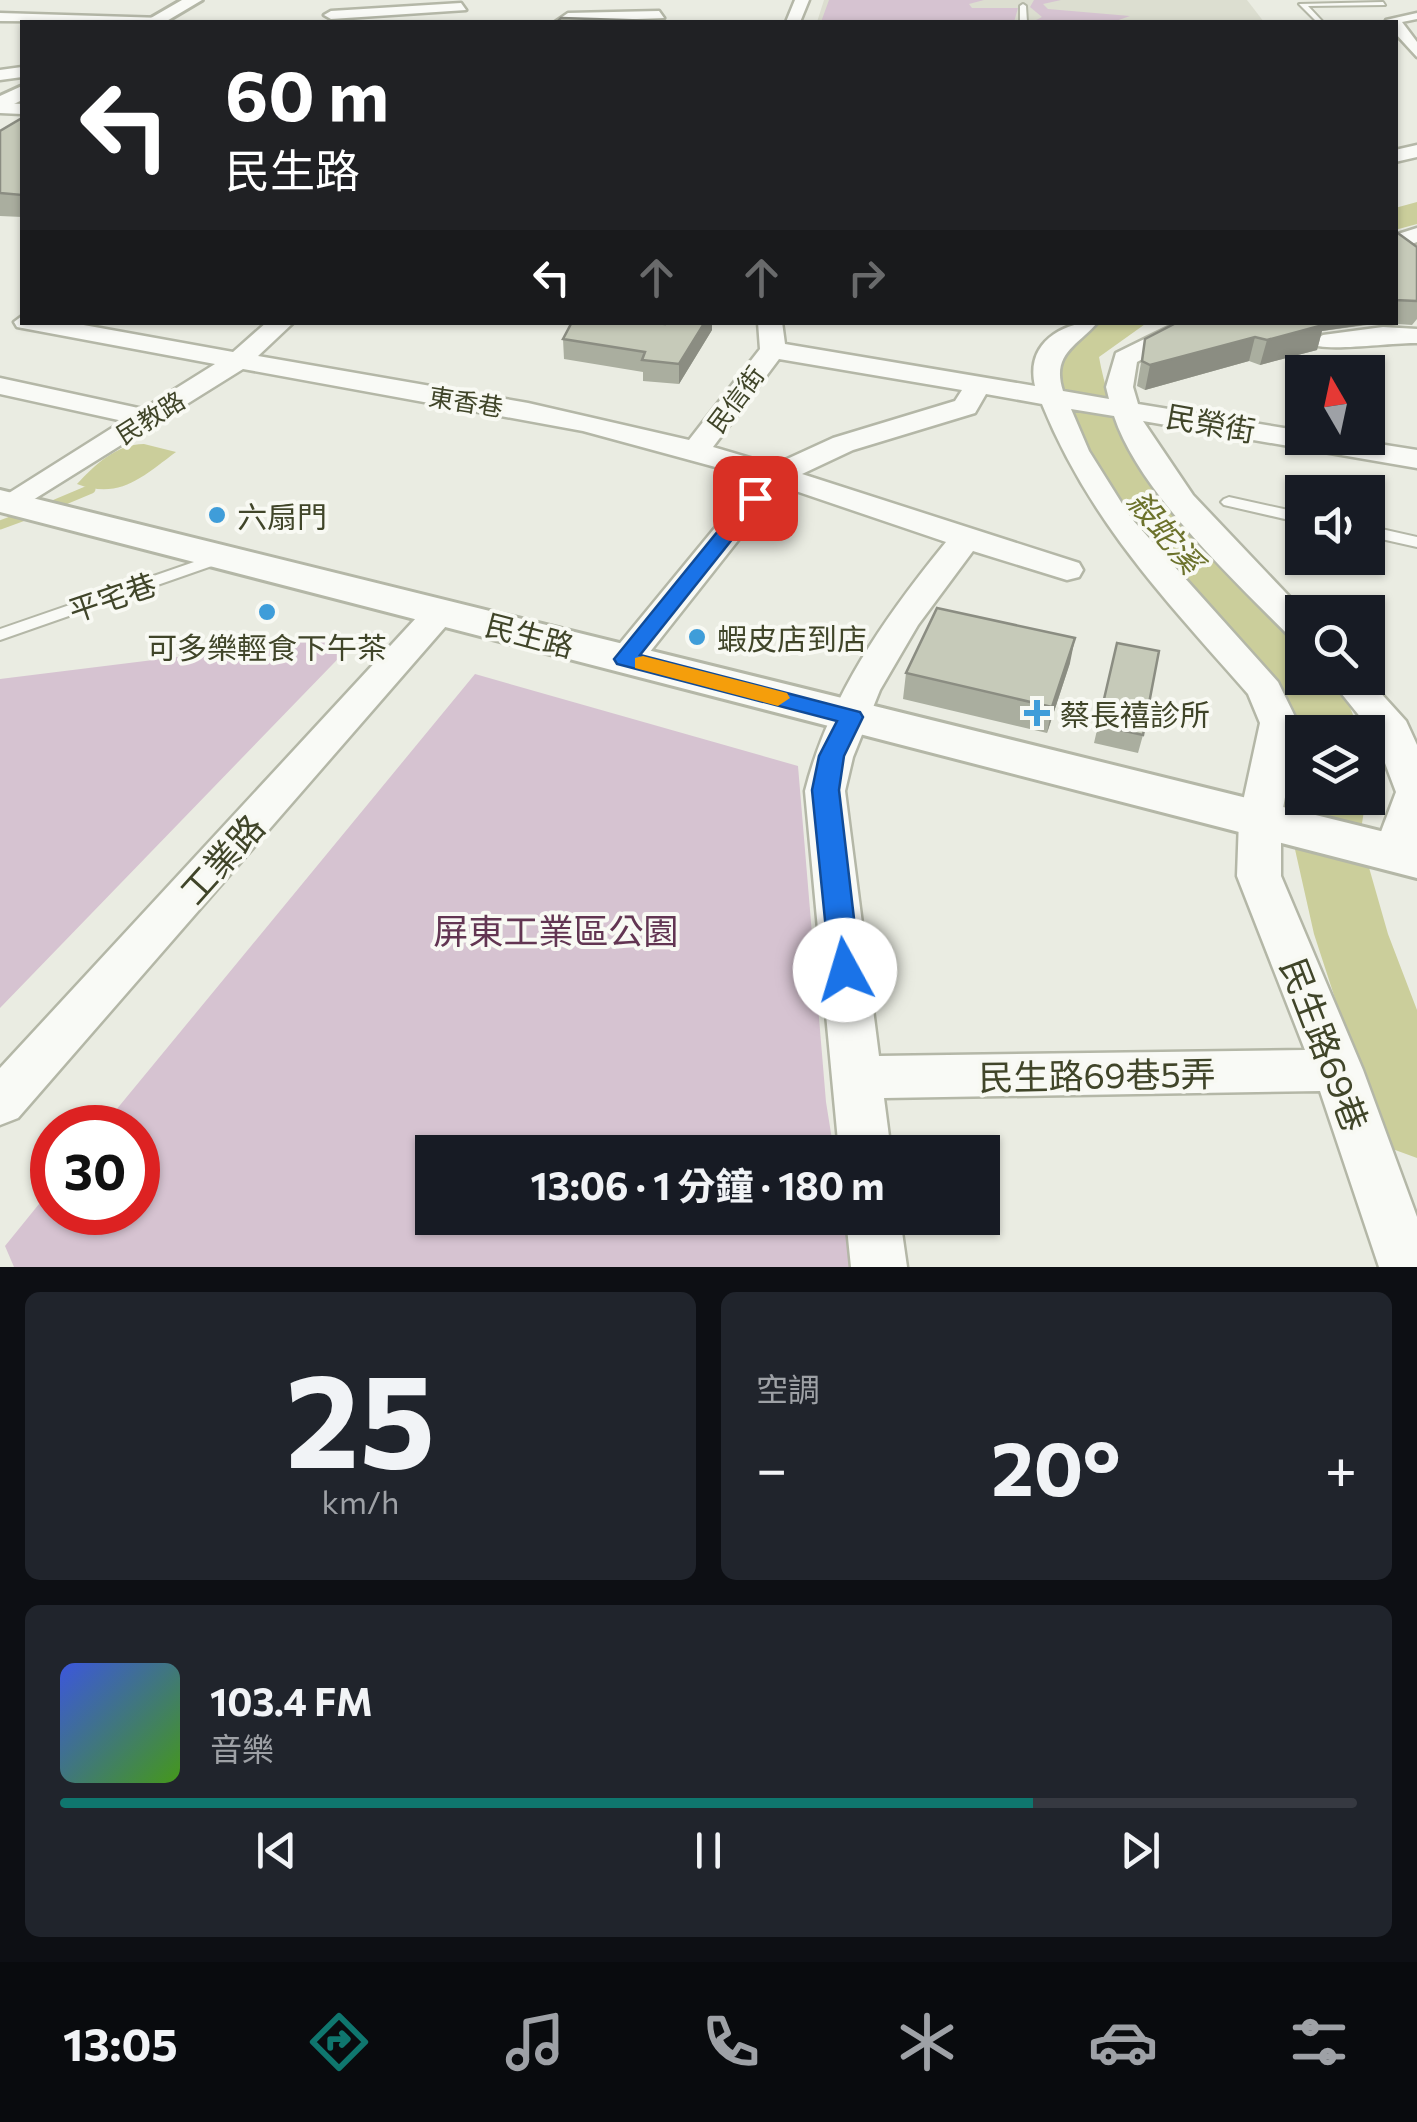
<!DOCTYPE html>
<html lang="zh-TW">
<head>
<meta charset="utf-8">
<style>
	:root { --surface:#171b24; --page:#20242c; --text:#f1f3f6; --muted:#9ea1a6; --line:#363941; --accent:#0f766e }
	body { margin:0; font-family:Commissioner,"Noto Sans TC",sans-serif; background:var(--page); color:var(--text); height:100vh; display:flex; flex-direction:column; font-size:38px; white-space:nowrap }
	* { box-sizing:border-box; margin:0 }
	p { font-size:32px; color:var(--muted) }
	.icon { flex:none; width:55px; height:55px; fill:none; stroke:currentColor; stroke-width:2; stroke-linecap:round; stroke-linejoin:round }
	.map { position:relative; height:1267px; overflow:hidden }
	.side { display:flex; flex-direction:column; gap:25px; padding:25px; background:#0d0f14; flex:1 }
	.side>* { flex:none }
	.top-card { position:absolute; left:20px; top:20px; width:1378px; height:305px; border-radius:0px; box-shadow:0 2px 8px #0004; background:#202124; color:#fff; overflow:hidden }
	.needle { width:65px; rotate:351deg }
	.fabs { position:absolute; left:1285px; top:355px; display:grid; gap:20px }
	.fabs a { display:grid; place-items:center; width:100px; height:100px; border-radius:0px; background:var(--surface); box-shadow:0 2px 8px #0004; font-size:50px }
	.speed { position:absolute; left:30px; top:1105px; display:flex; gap:20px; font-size:50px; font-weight:700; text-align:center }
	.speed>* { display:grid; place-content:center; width:130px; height:130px; border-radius:50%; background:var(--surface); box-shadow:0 2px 8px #0004; line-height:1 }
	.speed .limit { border:15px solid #d22; background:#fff; color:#111 }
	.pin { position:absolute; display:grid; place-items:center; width:85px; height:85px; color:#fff; margin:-42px; border-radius:20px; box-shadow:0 5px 15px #0006 }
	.me { position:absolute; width:110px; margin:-55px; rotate:354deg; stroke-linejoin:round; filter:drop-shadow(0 0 8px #0008) }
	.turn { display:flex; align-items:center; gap:35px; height:210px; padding:0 40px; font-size:45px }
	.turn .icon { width:130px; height:130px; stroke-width:2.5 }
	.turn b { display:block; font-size:70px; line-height:85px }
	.lanes { display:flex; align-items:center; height:95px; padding:0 40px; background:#0003; justify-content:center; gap:50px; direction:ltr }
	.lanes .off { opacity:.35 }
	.big { font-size:75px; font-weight:700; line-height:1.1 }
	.side .tile { flex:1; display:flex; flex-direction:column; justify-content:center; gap:15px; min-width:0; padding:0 35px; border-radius:15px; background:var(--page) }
	.side .dial { align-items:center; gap:0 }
	.dial b { font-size:130px; line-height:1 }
	.song { display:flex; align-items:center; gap:30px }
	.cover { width:120px; height:120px; border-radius:15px; background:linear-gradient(135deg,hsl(230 70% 55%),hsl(100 70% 35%)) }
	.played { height:10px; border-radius:5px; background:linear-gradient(90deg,var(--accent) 75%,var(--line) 75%) }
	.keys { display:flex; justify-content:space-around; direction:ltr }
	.heat { display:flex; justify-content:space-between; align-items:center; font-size:55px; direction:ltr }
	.side .tiles { flex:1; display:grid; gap:25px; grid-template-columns:1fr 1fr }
	.tile:last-child { grid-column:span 2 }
	.trip { position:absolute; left:415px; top:1135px; width:585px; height:100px; border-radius:0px; background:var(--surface); box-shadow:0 2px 8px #0004; font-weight:700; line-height:100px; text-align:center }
	.tabs { display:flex; height:160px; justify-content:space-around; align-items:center; background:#090b0e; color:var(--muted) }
	.tabs .icon { width:70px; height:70px }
	.tabs .active { color:var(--accent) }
	.tabs b { font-size:45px; color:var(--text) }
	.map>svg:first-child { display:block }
	.built { fill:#dcded0 }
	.green { fill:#d6c3d1 }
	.water { fill:#cbce9b }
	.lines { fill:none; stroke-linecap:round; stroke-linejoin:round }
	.stream { stroke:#cbce9b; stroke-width:9 }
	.river { fill:#cbce9b; fill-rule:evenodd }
	.service-casing { stroke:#b4b7a7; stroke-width:4 }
	.minor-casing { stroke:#b4b7a7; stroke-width:5 }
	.tertiary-casing { stroke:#b4b7a7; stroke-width:6 }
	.service { fill:#f9faf6; fill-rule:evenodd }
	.minor { fill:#f9faf6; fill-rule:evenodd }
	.tertiary { fill:#f9faf6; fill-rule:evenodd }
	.wall { fill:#aaae9f }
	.shaded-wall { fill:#8b8d82 }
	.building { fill:#c6cab9; stroke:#8b8d82; stroke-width:2.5 }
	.route { fill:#1a73e8; stroke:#114b97; stroke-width:2.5 }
	.slow { fill:#f59e0b }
	.poi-dot { fill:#3f9dd9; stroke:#f8f9f3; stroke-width:4 }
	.labels { text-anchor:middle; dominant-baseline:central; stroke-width:8; stroke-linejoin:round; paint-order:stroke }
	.far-street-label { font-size:25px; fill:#404529; stroke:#f8f9f3 }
	.street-label { font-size:30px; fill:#404529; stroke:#f8f9f3 }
	.poi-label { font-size:30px; fill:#404529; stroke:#f8f9f3; text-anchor:start }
	.water-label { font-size:32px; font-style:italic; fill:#6c722c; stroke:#f8f9f3 }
	.near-street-label { font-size:35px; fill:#404529; stroke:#f8f9f3 }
	.near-park-label { font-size:35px; fill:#623552; stroke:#f8f9f3 }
</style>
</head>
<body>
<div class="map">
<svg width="1417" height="1267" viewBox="0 0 1417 1267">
	<rect width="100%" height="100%" fill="#eaece2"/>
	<path class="built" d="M824 0H1247L1264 22H817Z"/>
	<path class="green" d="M829 0H984L969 4 972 8H1018L1014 22H821Z
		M1034 0H1061L1043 4 1048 9 1130 16 1113 22H1032L1042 17 1030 7Z
		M362 634 0 1008V679Z
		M475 674 798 766 826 1102 834 1152H432V1218H845L853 1267H14L5 1246 52 1188V1212H138V1128L102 1127Z"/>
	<path class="water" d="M144 444 176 452C142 477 120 500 77 484 95 465 116 444 144 444Z"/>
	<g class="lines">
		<path class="stream" d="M46 508 91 489
			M0 525 30 514"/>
		<path class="river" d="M1417 202V224L1395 230V208Z
			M1095 322H1148L1099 357C1120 477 1219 568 1302 651V678H1329L1347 700 1360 732H1302V740L1288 707 1220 633 1104 492 1062 398 1057 356 1075 332Z
			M1302 793V798H1366L1360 836 1388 934 1417 1010V1158L1387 1147 1375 1121 1314 934 1292 836Z"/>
		<defs>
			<path id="service" d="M1383 2 1385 5 1308 6 1323 22H1317L1299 4Z
				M1023 4 1026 6 1027 22H1020V6Z
				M1229 497 1302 513V523L1224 505 1221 502 1224 499Z
				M1368 526 1417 537V547L1368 536Z
				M223 552 231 557 229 560 0 640V629Z"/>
			<path id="minor" d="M795 0H809L800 22H786Z
				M461 3 466 10 331 19 324 15 331 11Z
				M659 11 664 18 555 22 568 13Z
				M0 13 163 18 170 22 0 21Z
				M1417 13V19L1402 22 1417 42V57L1395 33V22L1386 20Z
				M22 67V77L0 80V70Z
				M0 103 22 104V114L0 113Z
				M1417 145V157L1395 162V150Z
				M1417 228V242L1395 250V235Z
				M22 316V322H67L233 352 267 322H294L258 356 528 403 689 440 760 349 758 322H782L785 344 1035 386C1025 343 1062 322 1098 322 1077 346 1051 354 1063 391L1109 399 1106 387 1116 353 1179 322H1211L1137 362 1133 387 1138 404 1302 431V438H1341L1417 450V468L1143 421 1193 495 1304 612 1302 640 1290 637C1234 580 1139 492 1114 416L1071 409 1089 451 1131 518 1278 682 1298 723 1281 820V876L1363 1070 1417 1217V1267H1379L1320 1091 884 1098 891 1152H839L805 791C829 696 885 617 946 542L781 486 638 667H612L607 659 756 478 583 431 243 369 12 513 0 509 1 498 123 421 0 394V378L143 409 215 364 17 327 14 322ZM779 359 962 390 955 401 833 438 774 465 713 447ZM986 394 1042 404C1090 522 1165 599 1248 694L1260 723 1239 820 1237 876 1305 1050 879 1056 845 791 853 757 880 690 918 625 973 551 1067 580 1079 577 1083 570 1079 563 802 474 853 450 975 413Z
				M1383 327 1417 329V343C1394 342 1321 353 1310 343L1323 335Z
				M441 601 453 604 458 611 453 618 18 1118 0 1125V1068L429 604Z
				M1329 678H1367L1406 721 1417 745V848L1409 864 1394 868 1379 864 1373 853 1396 792 1374 734Z
				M846 1218H900L907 1267H851Z"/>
			<path id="tertiary" d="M182 0H202L165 22H144Z
				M22 86V100L0 111V96Z
				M0 490 1417 840V878L0 512Z"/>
		</defs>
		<use href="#service" class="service-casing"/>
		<use href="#minor" class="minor-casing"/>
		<use href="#tertiary" class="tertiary-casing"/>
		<use href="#service" class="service"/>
		<use href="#minor" class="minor"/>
		<use href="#tertiary" class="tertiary"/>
	</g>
	<path class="wall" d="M22 118V217L0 216V131Z
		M1395 231 1417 247V319L1412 325 1382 323 1322 331 1317 350 1260 365 1249 361 1145 390 1137 386 1145 339 1178 322H1395Z
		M712 330 679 384 643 381V372L564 359 563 339Z
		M1117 643 1143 735 1138 753 1094 743Z
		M1070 663 1047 733 903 699 906 673Z"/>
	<path class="shaded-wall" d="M705 322H712V330L679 384V364Z
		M1312 322H1383L1322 331 1317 350 1260 365 1267 340Z
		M1255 337 1249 361 1145 390 1150 365Z
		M1075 638 1070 663 1047 733 1052 707Z"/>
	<path class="building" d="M561 18 688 22H557Z
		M22 118V195L0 193V131Z
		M1395 231 1417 247V301L1395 300Z
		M572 322H641L665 324 666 322H705L679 364 642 360 645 352 563 339Z
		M1178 322H1320L1323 325 1267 340 1255 337 1150 365 1142 361 1145 339Z
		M937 608 1075 638 1052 707 906 673Z
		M1117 643 1159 651 1143 735 1098 725Z"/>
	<path class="route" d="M748 494 765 498 640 655 860 712 863 717 844 756 839 790 860 970 855 978H834L830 970 812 790 819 756 837 721 617 664 614 659Z"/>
	<path class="slow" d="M643 656 787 693 790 698 778 706 635 668V658Z"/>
	<g class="poi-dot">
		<circle cx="217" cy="515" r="10"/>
		<circle cx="267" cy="612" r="10"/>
		<circle cx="697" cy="637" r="10"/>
		<path d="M1032 698h10v10h10v10h-10v10h-10v-10h-10v-10h10z"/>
	</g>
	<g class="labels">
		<g class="far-street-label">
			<text transform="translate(735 399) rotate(-53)">民信街</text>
			<text transform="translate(466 401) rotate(9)">東香巷</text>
			<text transform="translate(150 417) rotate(-32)">民教路</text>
		</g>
		<g class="street-label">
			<text transform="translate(1211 422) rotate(10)">民榮街</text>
			<text transform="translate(112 596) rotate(-19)">平宅巷</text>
			<text transform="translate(530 634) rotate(15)">民生路</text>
		</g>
		<g class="poi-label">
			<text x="237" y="515">六扇門</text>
			<text x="717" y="637">蝦皮店到店</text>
			<text x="267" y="646" text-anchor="middle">可多樂輕食下午茶</text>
			<text x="1060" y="713">蔡長禧診所</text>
		</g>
		<g class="water-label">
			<text transform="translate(1166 531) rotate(50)">殺蛇溪</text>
		</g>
		<g class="near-street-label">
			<text transform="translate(221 858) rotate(-48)">工業路</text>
			<text transform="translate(1326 1044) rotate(69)">民生路69巷</text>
			<text transform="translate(1097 1074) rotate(-1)">民生路69巷5弄</text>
		</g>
		<g class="near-park-label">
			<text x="556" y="929">屏東工業區公園</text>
		</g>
	</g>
</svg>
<div class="fabs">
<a><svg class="needle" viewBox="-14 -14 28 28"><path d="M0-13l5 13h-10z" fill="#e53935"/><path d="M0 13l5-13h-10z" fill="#9ea1a6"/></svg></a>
<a><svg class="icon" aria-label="sound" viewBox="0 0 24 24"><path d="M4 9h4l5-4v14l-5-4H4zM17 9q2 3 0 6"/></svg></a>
<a><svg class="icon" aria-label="search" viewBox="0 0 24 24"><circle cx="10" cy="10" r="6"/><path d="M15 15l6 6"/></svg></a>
<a><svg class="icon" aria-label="layers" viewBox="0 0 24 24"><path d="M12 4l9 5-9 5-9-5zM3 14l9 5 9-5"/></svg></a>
</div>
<div class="speed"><div class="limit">30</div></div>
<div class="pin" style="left:755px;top:498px;background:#d93025"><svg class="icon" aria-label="arrive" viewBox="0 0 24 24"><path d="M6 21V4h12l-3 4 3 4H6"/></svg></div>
<svg class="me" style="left:845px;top:970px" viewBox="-20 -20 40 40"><circle r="19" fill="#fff"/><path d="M0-13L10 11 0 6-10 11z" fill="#1a73e8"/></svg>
<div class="trip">13:06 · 1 分鐘 · 180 m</div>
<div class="top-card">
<div class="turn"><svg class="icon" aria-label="left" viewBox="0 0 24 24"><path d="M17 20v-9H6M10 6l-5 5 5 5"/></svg><div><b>60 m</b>民生路</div></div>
<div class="lanes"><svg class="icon" aria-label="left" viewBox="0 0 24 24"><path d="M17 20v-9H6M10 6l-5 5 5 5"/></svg><svg class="icon off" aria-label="ahead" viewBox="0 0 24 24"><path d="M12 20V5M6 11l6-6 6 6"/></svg><svg class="icon off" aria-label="ahead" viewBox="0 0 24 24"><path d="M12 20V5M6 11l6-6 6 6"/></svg><svg class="icon off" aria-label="right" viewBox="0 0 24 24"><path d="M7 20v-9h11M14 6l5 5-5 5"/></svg></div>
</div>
</div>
<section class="side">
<div class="tiles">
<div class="tile dial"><b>25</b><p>km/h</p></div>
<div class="tile"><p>空調</p>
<div class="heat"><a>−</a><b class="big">20°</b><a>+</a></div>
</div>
<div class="tile">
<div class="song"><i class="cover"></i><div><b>103.4 FM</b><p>音樂</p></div></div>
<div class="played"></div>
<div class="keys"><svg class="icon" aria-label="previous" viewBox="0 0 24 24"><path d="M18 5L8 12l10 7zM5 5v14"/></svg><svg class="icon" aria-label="pause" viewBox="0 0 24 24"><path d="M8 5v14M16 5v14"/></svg><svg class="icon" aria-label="next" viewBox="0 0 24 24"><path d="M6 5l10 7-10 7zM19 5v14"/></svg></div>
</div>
</div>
</section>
<nav class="tabs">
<b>13:05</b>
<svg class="icon active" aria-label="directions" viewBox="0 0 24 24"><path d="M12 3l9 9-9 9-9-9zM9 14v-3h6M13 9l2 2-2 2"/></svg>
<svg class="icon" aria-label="music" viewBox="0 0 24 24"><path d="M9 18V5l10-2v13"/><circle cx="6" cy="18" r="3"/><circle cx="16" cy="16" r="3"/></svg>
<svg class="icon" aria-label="phone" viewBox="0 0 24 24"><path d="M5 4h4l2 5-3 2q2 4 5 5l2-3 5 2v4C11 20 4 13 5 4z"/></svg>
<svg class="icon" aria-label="climate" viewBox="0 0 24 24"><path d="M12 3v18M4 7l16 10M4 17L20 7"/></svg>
<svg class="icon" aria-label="car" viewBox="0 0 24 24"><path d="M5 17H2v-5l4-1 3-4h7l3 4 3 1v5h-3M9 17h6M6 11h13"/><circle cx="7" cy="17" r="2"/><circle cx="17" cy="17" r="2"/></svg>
<svg class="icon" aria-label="filters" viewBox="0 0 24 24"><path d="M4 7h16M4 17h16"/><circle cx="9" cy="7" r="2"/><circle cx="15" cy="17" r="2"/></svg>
</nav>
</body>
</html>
